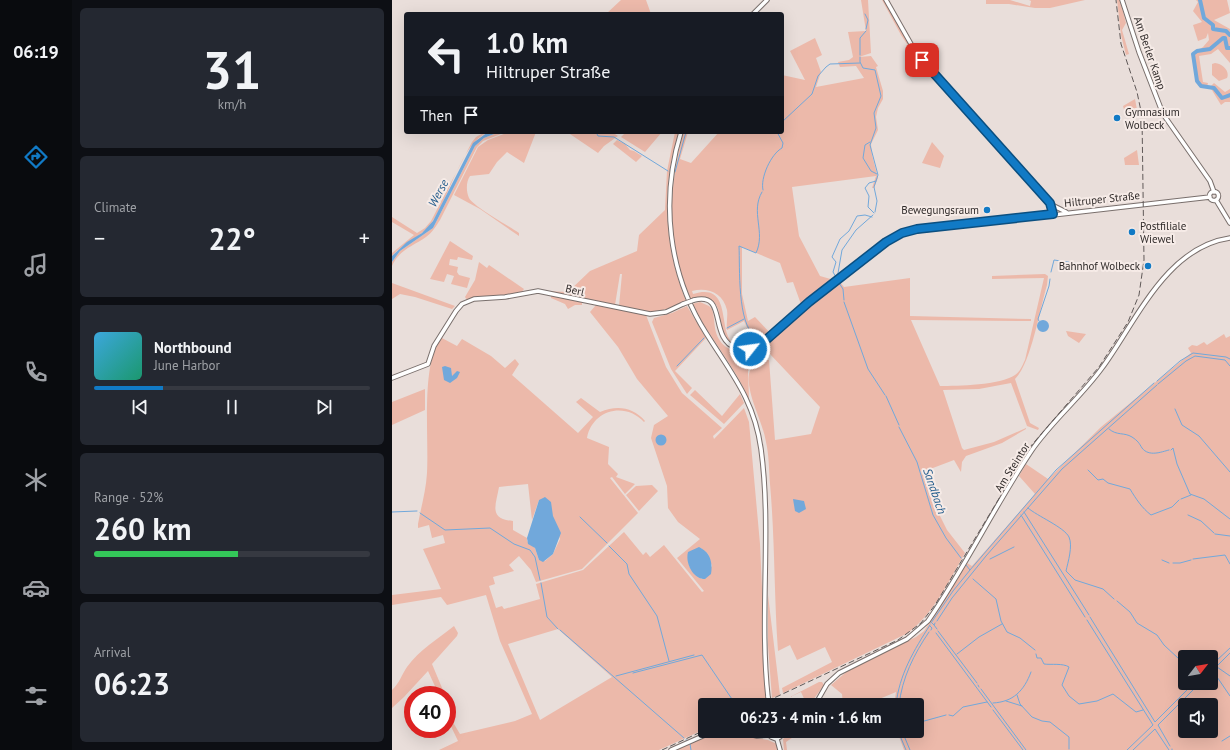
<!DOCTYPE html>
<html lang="en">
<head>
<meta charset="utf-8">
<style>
	:root { --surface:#171b24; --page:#242831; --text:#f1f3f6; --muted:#9ea1a6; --line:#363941; --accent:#117ac5 }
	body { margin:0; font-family:"PT Sans",sans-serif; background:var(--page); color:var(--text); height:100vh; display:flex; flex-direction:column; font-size:15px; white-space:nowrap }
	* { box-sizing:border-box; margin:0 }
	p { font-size:13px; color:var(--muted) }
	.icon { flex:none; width:22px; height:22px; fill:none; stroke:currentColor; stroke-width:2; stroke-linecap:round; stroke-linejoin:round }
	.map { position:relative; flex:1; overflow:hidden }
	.side { display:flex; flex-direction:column; gap:8px; padding:8px; background:#0d0f14; width:320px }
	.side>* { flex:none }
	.banner { position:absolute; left:12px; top:12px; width:380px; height:122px; border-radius:4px; box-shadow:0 4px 16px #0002; background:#171b24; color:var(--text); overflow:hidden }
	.needle { width:26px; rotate:59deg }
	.fabs { position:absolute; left:786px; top:650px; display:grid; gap:8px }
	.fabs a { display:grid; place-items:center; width:40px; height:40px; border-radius:4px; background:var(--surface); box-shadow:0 4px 16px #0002; font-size:20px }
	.speed { position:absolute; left:12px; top:686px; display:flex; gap:8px; font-size:20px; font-weight:700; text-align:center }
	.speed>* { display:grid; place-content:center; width:52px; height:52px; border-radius:50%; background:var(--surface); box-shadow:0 4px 16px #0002; line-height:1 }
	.speed .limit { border:6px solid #d22; background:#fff; color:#111 }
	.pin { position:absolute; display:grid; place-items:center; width:34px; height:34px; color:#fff; margin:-17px; border-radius:8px; box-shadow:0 2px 6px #0006 }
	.me { position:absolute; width:44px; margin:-22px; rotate:60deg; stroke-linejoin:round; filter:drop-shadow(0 0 3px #0008) }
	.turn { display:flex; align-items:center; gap:14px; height:84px; padding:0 16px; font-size:18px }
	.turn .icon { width:52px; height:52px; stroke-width:2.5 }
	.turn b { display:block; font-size:28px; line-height:34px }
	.then { display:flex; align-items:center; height:38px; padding:0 16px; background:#0003; gap:8px; font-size:15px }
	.big { font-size:30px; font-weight:700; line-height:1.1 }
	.side .card { flex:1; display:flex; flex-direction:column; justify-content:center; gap:6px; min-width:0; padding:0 14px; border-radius:6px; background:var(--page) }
	.side .dial { align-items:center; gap:0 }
	.dial b { font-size:52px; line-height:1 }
	.song { display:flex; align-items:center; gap:12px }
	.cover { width:48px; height:48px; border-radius:6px; background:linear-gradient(135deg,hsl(200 70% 55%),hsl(160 70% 35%)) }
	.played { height:4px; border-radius:2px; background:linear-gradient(90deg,var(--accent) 25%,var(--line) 25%) }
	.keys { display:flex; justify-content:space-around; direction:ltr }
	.heat { display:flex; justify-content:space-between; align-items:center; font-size:22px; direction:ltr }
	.charge { height:6px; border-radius:3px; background:linear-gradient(90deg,#34c759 52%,var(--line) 0) }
	.trip { position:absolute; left:306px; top:698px; width:226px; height:40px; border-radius:4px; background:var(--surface); box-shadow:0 4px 16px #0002; font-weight:700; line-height:40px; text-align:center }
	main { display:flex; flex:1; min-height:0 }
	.menu { display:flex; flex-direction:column; width:72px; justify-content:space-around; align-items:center; background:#090b0e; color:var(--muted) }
	.menu .icon { width:28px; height:28px }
	.menu .current { color:var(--accent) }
	.menu b { font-size:18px; color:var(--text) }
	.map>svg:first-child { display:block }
	.green { fill:#ecb9aa; fill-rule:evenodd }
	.water { fill:#71a8db }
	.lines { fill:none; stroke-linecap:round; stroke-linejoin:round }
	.stream { stroke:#71a8db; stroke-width:1 }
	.river { stroke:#71a8db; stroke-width:4 }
	.secondary-casing { stroke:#796f6c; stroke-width:5.5 }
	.secondary { stroke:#fff; stroke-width:3.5 }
	.rail { stroke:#605958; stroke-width:1; stroke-dasharray:6 3; stroke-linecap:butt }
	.secondary-bridge-casing { stroke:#796f6c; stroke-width:5.5; stroke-linecap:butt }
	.secondary-bridge { stroke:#fff; stroke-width:3.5 }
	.route-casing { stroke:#0b4f80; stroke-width:10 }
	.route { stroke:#117ac5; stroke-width:7 }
	.poi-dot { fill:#117ac5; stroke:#f6ebe7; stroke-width:1.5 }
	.labels { text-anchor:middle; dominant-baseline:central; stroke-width:4; stroke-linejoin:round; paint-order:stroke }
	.street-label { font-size:11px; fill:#302b2a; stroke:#f6ebe7 }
	.poi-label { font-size:11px; fill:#302b2a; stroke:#f6ebe7; text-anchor:start }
	.water-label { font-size:12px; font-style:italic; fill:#1f5a8b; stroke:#f6ebe7 }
</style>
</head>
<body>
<main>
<nav class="menu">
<b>06:19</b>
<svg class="icon current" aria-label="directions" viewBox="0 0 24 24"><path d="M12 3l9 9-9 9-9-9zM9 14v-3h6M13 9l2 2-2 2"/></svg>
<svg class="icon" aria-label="music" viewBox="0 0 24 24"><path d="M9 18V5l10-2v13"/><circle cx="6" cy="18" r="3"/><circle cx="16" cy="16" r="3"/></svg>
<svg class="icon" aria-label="phone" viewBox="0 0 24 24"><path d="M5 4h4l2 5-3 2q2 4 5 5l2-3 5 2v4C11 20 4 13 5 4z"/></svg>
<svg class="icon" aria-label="climate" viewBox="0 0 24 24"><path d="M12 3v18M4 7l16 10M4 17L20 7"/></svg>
<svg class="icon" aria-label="car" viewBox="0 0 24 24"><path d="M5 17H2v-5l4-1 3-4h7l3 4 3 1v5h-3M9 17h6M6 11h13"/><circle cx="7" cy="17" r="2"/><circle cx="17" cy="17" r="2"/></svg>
<svg class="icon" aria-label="filters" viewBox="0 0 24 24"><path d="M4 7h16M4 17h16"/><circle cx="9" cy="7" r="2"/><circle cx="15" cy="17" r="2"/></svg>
</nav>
<section class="side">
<div class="card dial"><b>31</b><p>km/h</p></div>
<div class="card"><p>Climate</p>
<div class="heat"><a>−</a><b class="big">22°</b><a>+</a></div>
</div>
<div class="card">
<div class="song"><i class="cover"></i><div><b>Northbound</b><p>June Harbor</p></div></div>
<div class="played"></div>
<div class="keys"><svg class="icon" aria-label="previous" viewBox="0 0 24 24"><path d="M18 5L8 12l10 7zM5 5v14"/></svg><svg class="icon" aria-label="pause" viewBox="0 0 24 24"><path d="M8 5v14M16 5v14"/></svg><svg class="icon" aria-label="next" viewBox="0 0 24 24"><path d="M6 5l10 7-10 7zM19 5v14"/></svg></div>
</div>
<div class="card"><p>Range · 52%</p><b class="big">260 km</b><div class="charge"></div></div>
<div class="card"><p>Arrival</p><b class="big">06:23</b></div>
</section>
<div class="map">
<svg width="838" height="750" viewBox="0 0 838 750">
	<rect width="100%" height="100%" fill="#e9deda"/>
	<path class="green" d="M229 0H254L259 14H214Z
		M469 0H476L479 53 467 57 479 56 486 66 484 67 491 91V99L486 108 484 117 486 130 479 144 480 155 486 178 482 188H480L484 176 400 187 407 236 428 276 442 280 445 277 446 279 410 307 401 282 395 283 388 263 350 247V294L356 321 363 317 380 335 366 344 361 340 352 321 335 330C334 323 336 317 335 310 331 293 316 287 300 291L301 294C351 278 314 360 360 343L364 345C349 350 332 344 328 327 327 322 328 317 327 312 324 297 309 295 298 299 274 237 276 196 291 132H296L288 159 299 163 327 132H390V75L413 80 398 51 423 38 430 55 424 58 429 72 424 87 472 78 464 66 448 67 446 62 457 60 461 57 456 32 474 31Z
		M490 0H493L516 42 527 58 526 62 519 63 524 61 525 59 509 35Z
		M594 0H618L638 6 639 1 637 0H693L658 8H643L617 4H594Z
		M725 0H728L734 23 730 30 737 54 734 55 729 35Z
		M804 0H835L838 13 822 20 838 29V63L826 49 819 54 807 56 811 82 816 83 815 87 809 86 805 81 801 54 811 47 817 40 816 33 814 38 806 41 801 25 810 22 801 11 806 2Z
		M823 63C831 64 838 71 835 78L827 81 820 75V64Z
		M822 83 833 92 838 89V102H833L829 105 818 87Z
		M743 99 746 115 737 118 733 113 731 106Z
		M93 132H96C68 145 58 197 40 222 30 237 12 242 0 256V253L22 235 0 222V217L25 233 33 228 39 221 80 142 84 137Z
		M107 132H114L91 141 85 147 48 220C44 226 40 233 34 237 21 246 7 250 0 266V262L8 251 41 228 83 146 92 138Z
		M117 132H144L132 163 115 152 105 162 97 174 78 176C74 182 74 191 77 198 82 207 117 226 127 233V236L88 209 62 195 86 147 96 140Z
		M175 132H220L226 136 212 146 206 153Z
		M234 132H270L253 152 229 137Z
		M283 132H287C269 187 272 248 294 301 266 315 257 312 227 306L230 274H228L223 305 153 291 176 292 198 271 245 251 247 235 273 210 275 171Z
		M225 140 233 144 238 150 242 151 250 156 244 162 221 144Z
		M540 142 552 156 548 168 530 163Z
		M745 150 747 165H733L732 158Z
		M58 241 81 256 80 260 66 257 65 260 58 259 57 265 66 267 65 272 67 275 78 278 75 288 59 284 62 276 55 274 52 282 38 279Z
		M87 262 95 268 97 265 132 289 129 293 75 300 73 297 83 280Z
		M653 274 656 276 655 285C648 308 639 364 623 379L638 423 647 428 646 430 635 426 619 383 587 389 551 390 570 448 572 450 602 442 634 428V429L610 443 574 456 570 462 569 472 562 460 533 471 537 494 555 530 573 553C557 581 542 613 516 633L391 693 390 688 440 662 433 647 405 660 398 645 386 651C382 595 383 540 378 484 377 470 377 455 374 442 371 422 354 394 357 374 359 365 368 358 377 360L383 440 419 434 428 407 377 353V355H372L369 346 412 310 448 282 452 287 518 278V316L639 319V321L519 320 548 386C565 386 609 385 623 375 628 372 630 366 633 360L652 278 600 279V276Z
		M0 283 63 306 60 309 23 297 8 294 0 299Z
		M159 295 190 302V305H183L176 309 173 304 159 298Z
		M308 302 317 306 320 309C322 315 322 322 323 328 327 351 347 355 367 350L370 355 361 362 356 371 357 399C342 365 317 337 300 304Z
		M204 305 254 315 274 367 290 393 330 428 321 436 322 439 352 408 357 422 368 544 375 700 364 705H313V729L267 750H47L66 741 55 718V699L62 724 68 734 123 721 140 714 108 641 94 595 55 605 49 597 0 605V595L49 589 31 549 53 543 51 535 40 538 37 525 26 528V524C29 507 34 491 35 473 37 435 29 369 48 337L65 346 70 339 99 356 113 368 123 359 127 364 120 375 186 433 201 417 184 402 189 398 208 412C225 405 241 407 253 421L252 422C233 401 200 410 195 438L217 447 216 464 226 474 224 477 243 484 233 494 220 477 218 478 246 513 190 569 144 582 139 570 127 556 117 565 122 571 101 577 103 584 97 586 104 608 110 606 112 609 148 599 144 584 191 570 232 532 251 555 254 552 258 557 272 545 310 592 312 591 285 558 308 539 286 522 276 508 275 486 259 438 262 425 276 416 245 379 226 347 198 312ZM136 484 140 520 147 500 160 514 168 539 161 554 153 561 147 560 143 548 135 541V538L121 530V521C96 519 104 505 107 487ZM309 548 316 554 320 566 310 579 303 574 297 566ZM166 629 220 677 148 720 116 644Z
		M295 306 314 338 283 371 300 388 295 394 279 369 260 322 262 318 280 313Z
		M674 331 694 334 687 343 676 336Z
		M832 334 834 338 838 336V750H512L505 731H525V705H502L504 692 473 705H451L450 694 439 685 459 668 524 637 532 631 575 563 580 566 643 494 627 476 634 464 656 479 709 427 799 353 796 348 800 345 805 346 812 342 815 345ZM793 657H819V683H793ZM793 705H819V731H793Z
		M33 389V410L0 425V402Z
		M303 390 330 416 348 394 352 403 332 424 298 395Z
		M260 485 266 491 247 511 234 495 244 486Z
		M376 595 388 695 380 698 376 645Z
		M62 626 66 633 65 636 40 664 53 695H47L36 671 12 697 0 708V690C7 684 10 674 15 667 27 650 46 639 62 626Z
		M427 682H430L432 685 421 700V705H415L409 692 398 697Z
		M402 731H410L394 742 395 750H392L391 739Z
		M328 732 376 740 385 744 387 750H283L322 733Z"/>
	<path class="water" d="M96 132H107L92 138 83 146 41 228 8 251 0 262V256L15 242 30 233 41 221 81 143Z
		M645 326a6 6 0 1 1 12 0a6 6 0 1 1-12 0Z
		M53 366 59 368 60 376 65 371 68 372 65 378 58 383 52 380 50 367Z
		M263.5 440a5.5 5.5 0 1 1 11 0a5.5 5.5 0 1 1-11 0Z
		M153 497 159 502 161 516 169 533 161 554 151 562 147 560 143 548 136 544 135 538 147 500Z
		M401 499 412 501 414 509 407 513 403 511Z
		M307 547C318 552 321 562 319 574L313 579C301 579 293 563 296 552Z"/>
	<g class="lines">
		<path class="stream" d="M473 14 476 20 474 29
			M468 55V38L474 31
			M468 57V62L471 68 483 70 489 96 482 113 484 128 478 145 486 175 482 187 485 201 483 212
			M390 122 420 94 426 76 434 67 438 64 468 63
			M204 132 206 136 222 137 276 171
			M478 142 473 145 471 158 479 171 485 174
			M283 172 294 132
			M371 190C368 178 379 154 390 148L391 143 385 132
			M482 213 476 207 477 196 473 188 477 183 484 181
			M659 272 662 260 696 265
			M445 279 441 272 444 262 440 257 448 239 457 231 465 216 473 215 480 217
			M445 279 450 250 464 230 481 215
			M447 283 451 289 452 300
			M452 302 476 369 493 395
			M647 321 646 319 657 286 658 279
			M335 328 352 319
			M363 336C345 324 348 267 347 246L364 253C374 232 358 212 370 192
			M285 366 312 338
			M765 381 788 361 801 353 834 357 838 359
			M766 384 794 361 803 356 833 360 838 366
			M494 396 507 425
			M783 409 790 425 807 436 838 472
			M507 427 525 462 541 515 554 538 569 558
			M717 429C725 436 732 432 740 437 746 441 747 443 750 448 757 457 769 452 777 450
			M779 450 781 448 785 464 798 494 812 499 838 519
			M696 470 706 480 711 479 716 483 738 489C744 499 750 508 759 515L780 507 787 500
			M789 499 799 495
			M636 508C645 516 672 527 677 537 681 546 676 562 674 571L683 580 711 589 722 599
			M0 512 25 511
			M632 512 697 615
			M28 513 53 530 98 528 122 544 138 550 143 557 148 580
			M629 515 693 617
			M796 515 809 521 822 533
			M188 517 215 543
			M823 534 838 536
			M217 546 235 564 237 574 265 616 277 661
			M598 559 622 547
			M801 559 833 555 838 564
			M770 560 777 563
			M781 563H788L799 560
			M578 570 664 470 762 383
			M581 579 604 599 609 621 615 632 628 638 643 650
			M149 583 155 617 166 629
			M725 601 738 612 745 623 765 635 772 645 787 659 793 660
			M698 617 763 722 802 683
			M695 620 761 725 735 750
			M545 621 560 598 594 556 670 469 765 385
			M539 623 561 591 578 570 574 565
			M540 623 542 625 543 623
			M542 625 545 629
			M538 626 540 628 539 630
			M168 630 292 738
			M546 631 585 683
			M544 633 599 707
			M565 654 587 637 610 624
			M644 654 645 658H649L652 664C659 665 671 663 677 667L670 685 677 696 687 704 705 701 721 694 744 712 751 710
			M823 662 838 648
			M819 667 822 664
			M825 667 838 676
			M823 668 838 653
			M241 673 310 655 344 705
			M819 673 821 671
			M823 674 838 696
			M224 676 302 655
			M586 685 587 687
			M589 689 634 750
			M625 695 628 704 640 717 650 721 658 722 677 737V749
			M614 701 630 706
			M601 703C621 702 632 691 639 672
			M504 705C507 675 522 650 538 625
			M507 705C510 678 522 654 537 632
			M601 710 631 750
			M557 715 561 716 571 707 595 702
			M525 723 554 715
			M506 731 514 750
			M510 731 518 750
			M294 740H295
			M830 741 838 736
			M298 744 299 750
			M778 746 766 725 808 683
			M780 749V750
			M741 750 763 729 777 750"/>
		<path class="river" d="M808 0 812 18 821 25V29L834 31 838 35
			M838 48H835L833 38H831L818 49 805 51 801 54 805 81 809 86 822 88 830 98 838 95"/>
		<defs>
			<path id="secondary" d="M494 0 523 51 649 194 657 203 661 214
				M730 0 747 52 771 114 818 181 822 192
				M361 14 375 0
				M289 132C268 200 276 273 314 333 339 373 362 399 369 449 380 530 367 616 376 697
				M817.5 196a4.5 4.5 0 1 1 9 0a4.5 4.5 0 1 1-9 0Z
				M824 200 838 223
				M658 204 674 212
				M302 300C336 291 316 338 344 348 349 350 356 350 362 348 380 341 395 322 409 309 422 297 438 287 452 276 471 261 490 239 514 232L818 197
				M0 378 36 364 42 346 64 311 70 304 82 299 113 297 146 291 258 314 274 312 291 304
				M423 705 435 684 447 673 515 639 536 621C574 566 603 505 640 450 660 421 689 397 710 368 744 322 774 247 838 238
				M344 731 365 736 378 735
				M379 731V737L384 739 388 737 389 731
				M385 739 388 750
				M279 750 322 731"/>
		</defs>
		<use href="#secondary" class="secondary-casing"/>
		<use href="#secondary" class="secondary"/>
		<path class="rail" d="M367 705 506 640 529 623 543 605 638 447 707 367 736 322 747 295 752 260 750 116 745 92 729 44 724 0
			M270 750 313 730"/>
		<defs>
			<path id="secondary-bridge" d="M291 304 302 300
				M376 697 378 705"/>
		</defs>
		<use href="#secondary-bridge" class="secondary-bridge-casing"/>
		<use href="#secondary-bridge" class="secondary-bridge"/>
	</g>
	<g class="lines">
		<defs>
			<path id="route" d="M358 349 375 339 417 302 494 242 510 233 525 229 661 214 658 203 530 60"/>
		</defs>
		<use href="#route" class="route-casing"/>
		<use href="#route" class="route"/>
	</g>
	<g class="poi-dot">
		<circle cx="725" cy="118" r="4"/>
		<circle cx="595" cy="210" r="4"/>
		<circle cx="740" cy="232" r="4"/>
		<circle cx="756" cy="266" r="4"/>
	</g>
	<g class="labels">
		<g class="street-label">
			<text transform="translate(758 53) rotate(71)">Am Berler Kamp</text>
			<text transform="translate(710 199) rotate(-6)">Hiltruper Straße</text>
			<text transform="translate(183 290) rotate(13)">Berl</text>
			<text transform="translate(620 467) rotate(-58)">Am Steintor</text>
		</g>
		<g class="poi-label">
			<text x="733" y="112">Gymnasium<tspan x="733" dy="13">Wolbeck</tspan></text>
			<text x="587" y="210" text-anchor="end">Bewegungsraum</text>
			<text x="748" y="226">Postfiliale<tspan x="748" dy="13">Wiewel</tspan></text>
			<text x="748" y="266" text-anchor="end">Bahnhof Wolbeck</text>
		</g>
		<g class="water-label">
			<text transform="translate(46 193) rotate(-62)">Werse</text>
			<text transform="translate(543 491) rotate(71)">Sandbach</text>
		</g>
	</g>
</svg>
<div class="fabs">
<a><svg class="needle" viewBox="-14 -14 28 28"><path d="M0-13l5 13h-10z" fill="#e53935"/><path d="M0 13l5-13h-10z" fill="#9ea1a6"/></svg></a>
<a><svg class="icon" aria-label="sound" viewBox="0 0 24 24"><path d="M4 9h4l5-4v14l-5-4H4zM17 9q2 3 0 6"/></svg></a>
</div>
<div class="speed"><div class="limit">40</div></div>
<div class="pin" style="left:530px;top:60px;background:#d93025"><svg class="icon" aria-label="arrive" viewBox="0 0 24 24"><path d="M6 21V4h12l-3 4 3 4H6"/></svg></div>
<svg class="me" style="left:358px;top:349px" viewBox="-20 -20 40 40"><circle r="17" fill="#117ac5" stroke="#fff" stroke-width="3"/><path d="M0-11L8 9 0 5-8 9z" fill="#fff"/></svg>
<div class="trip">06:23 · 4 min · 1.6 km</div>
<div class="banner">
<div class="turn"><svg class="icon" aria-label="left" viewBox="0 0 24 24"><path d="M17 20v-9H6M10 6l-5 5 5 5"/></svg><div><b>1.0 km</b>Hiltruper Straße</div></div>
<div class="then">Then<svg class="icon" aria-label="arrive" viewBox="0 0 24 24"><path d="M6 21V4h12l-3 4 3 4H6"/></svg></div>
</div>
</div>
</main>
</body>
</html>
